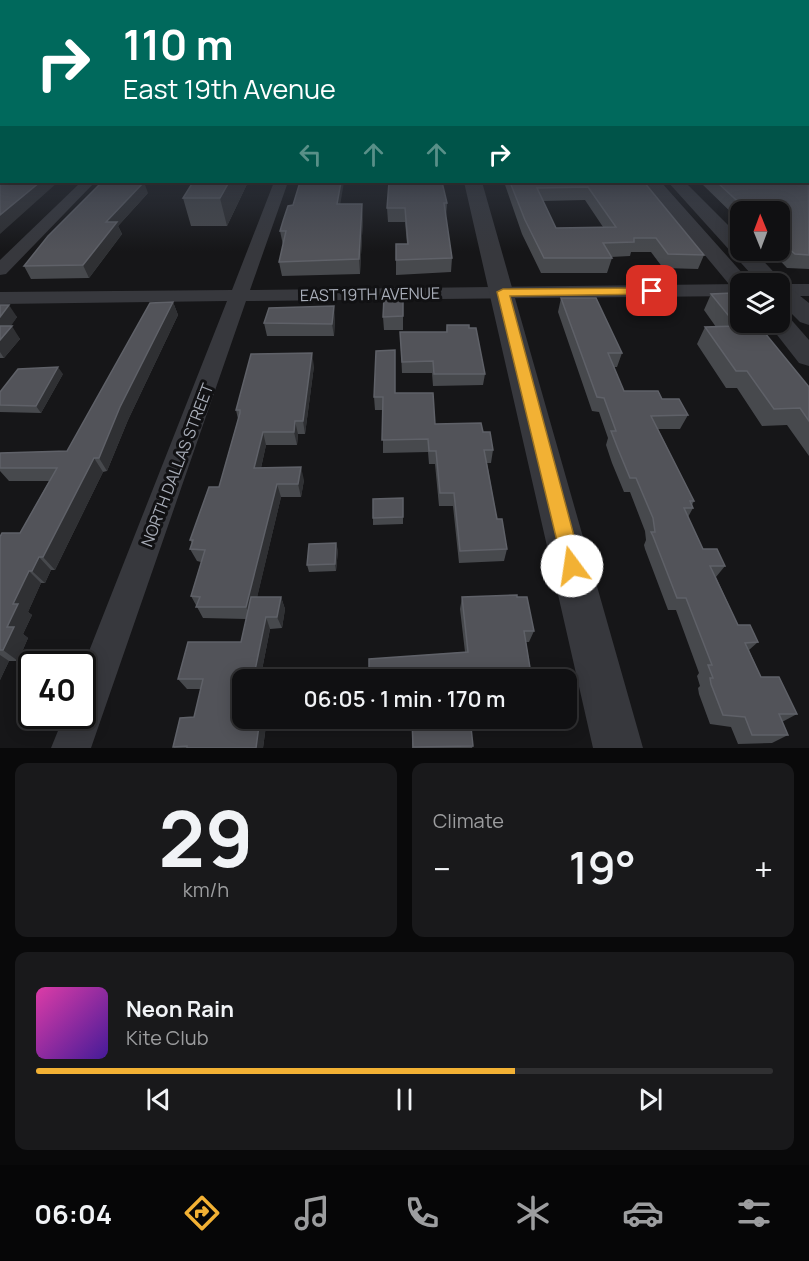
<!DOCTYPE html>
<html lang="en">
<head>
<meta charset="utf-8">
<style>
	:root { --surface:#101012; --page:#19191b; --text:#f1f3f6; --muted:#9c9d9f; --line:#303032; --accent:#f2b134 }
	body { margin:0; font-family:Manrope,sans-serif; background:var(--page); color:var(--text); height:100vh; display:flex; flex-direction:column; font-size:22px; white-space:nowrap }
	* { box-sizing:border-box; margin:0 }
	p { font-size:20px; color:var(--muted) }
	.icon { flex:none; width:33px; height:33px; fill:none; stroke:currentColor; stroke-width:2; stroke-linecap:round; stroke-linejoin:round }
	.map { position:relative; height:748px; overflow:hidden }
	.details { display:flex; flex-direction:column; gap:15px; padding:15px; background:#09090a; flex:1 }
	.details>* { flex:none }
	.guide { position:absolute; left:0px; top:0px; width:810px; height:183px; box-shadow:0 3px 15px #0003,0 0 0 2px var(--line); background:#00695c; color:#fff; overflow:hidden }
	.needle { width:39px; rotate:359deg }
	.buttons { position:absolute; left:730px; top:201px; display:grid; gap:12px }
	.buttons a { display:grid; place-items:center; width:60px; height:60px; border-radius:12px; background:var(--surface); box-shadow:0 3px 15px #0003,0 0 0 2px var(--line); font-size:30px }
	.speed { position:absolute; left:18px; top:651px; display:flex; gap:12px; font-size:30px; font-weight:700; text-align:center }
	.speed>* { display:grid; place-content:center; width:78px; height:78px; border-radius:50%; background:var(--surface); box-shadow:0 3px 15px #0003,0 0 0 2px var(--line); line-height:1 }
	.speed .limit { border:3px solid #111; border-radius:9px; background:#fff; color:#111 }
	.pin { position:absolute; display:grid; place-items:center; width:51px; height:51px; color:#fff; margin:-26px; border-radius:12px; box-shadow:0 3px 9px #0006 }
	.me { position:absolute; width:66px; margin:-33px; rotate:346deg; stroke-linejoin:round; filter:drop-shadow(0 0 4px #0008) }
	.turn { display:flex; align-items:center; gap:21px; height:126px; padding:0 24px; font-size:27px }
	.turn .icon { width:78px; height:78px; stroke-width:2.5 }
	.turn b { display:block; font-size:42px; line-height:51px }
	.lanes { display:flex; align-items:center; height:57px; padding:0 24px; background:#0003; justify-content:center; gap:30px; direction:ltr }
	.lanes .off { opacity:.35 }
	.big { font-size:45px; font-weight:600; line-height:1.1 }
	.details .card { flex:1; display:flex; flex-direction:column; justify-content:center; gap:9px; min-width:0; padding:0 21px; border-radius:12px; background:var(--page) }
	.details .dial { align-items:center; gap:0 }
	.dial b { font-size:78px; line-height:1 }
	.song { display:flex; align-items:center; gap:18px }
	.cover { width:72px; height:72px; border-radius:9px; background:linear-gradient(135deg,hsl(320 70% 55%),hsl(260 70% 35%)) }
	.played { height:6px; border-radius:3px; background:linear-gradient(90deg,var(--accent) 65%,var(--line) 65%) }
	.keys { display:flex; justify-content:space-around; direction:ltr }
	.heat { display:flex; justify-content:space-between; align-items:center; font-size:33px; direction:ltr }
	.details .tiles { flex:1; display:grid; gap:15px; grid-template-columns:1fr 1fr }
	.card:last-child { grid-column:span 2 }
	.trip { position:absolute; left:232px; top:669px; width:345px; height:60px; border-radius:12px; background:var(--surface); box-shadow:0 3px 15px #0003,0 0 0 2px var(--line); font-weight:600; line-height:60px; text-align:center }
	.menu { display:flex; height:96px; justify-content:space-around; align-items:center; background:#060607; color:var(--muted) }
	.menu .icon { width:42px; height:42px }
	.menu .on { color:var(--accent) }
	.menu b { font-size:27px; color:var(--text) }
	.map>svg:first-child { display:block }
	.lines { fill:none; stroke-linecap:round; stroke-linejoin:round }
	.minor { fill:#37383d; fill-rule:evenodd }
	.tertiary { fill:#37383d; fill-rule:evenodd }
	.wall { fill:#47494d; fill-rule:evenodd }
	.shaded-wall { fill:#2f3033 }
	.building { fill:#525359; stroke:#5f6168; stroke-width:1.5; fill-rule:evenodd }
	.route { fill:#f2b134; stroke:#9d7322; stroke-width:1.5 }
	.labels { text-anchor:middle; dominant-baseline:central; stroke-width:6; stroke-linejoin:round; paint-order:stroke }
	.street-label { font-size:16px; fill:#a8adb8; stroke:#111113 }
</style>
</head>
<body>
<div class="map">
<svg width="809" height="748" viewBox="0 0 809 748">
	<rect width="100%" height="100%" fill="#161618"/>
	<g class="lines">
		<path class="minor" d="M808 146H809V154H808Z
			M81 182H95L6 274 0 275V260Z
			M274 182H288L250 290 741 284V296L246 301 91 748H51L64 716H82V669L227 301 0 304V292L232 290Z
			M780 284H809V296H780Z"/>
		<path class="tertiary" d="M464 182H482L643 748H593Z
			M644 182H661L752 284H741V291L733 289Z
			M668 182H685L741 238V250H753L784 283 809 303V325L800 322 780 302V284H760Z
			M780 314 788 316 809 340V366L799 363 767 322H780Z"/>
	</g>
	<path class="wall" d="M809 154V269L787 268 770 250H780V212H741V222L700 182H808Z
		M190 182H248L227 226H191L183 198 191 185Z
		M504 182H644L704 255 698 269 663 268 651 252H631L630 256 611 257 612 258 607 273H541L522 234ZM585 200 603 227 556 228 543 201Z
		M148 193 118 226 122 234 89 278 31 279 24 266Z
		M447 203 446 217 452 258 451 272 396 275V244H407L405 222H388L387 208Z
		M340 204 363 217 360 274 282 276 279 262 283 245 280 231Z
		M711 294 809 387V456L787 425 762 426 737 388H726L697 344 705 327H716L704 310Z
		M403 297V330H384L383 317Z
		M561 298 622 353 617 367H614L624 391 662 399 688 415 680 429H658L694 501 692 505 693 508 688 517 703 549 725 566 716 577 738 625 758 642 749 650 761 677 797 714 782 722 788 735 772 743 738 744 731 727 710 724 699 694 698 688 700 686 697 676 699 673 676 610H668L645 549 644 545 646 540 645 531 630 492H624L612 463 606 445 608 438 599 412 592 411 558 312Z
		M173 302 178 315 128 420 107 471 103 472 55 570H51L45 583H41L28 612 32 615 23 634 28 638 18 661H9L0 680V537L20 533 49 481H9L0 471V453L67 451Z
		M0 305 17 317 10 326 20 339 4 358H0Z
		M335 318 334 336H267L264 323Z
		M447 325 485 374 483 385 433 386 432 373H402L400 332H446Z
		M314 366 305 434H298L297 445H266L261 468 304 480 301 497H281L257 597H281L285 609 282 628 270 629 260 680H243V718H267L263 748H174L173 747 194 717 201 689H187L178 679 241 642 246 619 203 618 191 596 201 562 197 561 190 549 192 543 190 540 219 487 238 419 236 410Z
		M63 374 41 413 0 412V392Z
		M395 393 435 424 483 432 493 450 491 463H487L497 519 507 549 504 561 459 563 453 506H439L435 464H429L428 452 383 453V410H375L374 397Z
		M403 498V524L373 525V518Z
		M338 550 336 571 309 572 307 565Z
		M462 597H517L534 631 529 642H526L532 680H369V659L465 652 460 609Z
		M412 718 473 746 472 748H412Z"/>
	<path class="shaded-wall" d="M40 182H58L0 234V215Z
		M129 182H144L148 193 118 226 122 234 89 278 83 265Z
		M229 182H248L227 226 220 198Z
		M341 182H344L338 218 337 204Z
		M362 204 363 217 360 274 359 259Z
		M173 302 178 315 128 420 107 471 99 458 120 407Z
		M9 305 17 317 5 335 12 326 20 339 4 358 0 352V317Z
		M334 306 335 318 334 336 332 324Z
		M312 353 314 366 305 434 303 421Z
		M58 367 63 374 41 413 36 406Z
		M295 421 298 434 297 445 294 432Z
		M263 432 266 445 258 481 254 468Z
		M94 458 103 472 55 570 43 557Z
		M301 467 304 480 301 497 298 484Z
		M277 484 281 497 252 619 246 607Z
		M336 543 338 550 336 571 335 564Z
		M39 557 51 570 45 583 32 571Z
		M29 571 41 583 28 612 32 615 23 634 28 638 18 661 3 650 13 604Z
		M281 597 285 609 282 628 277 617Z
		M266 617 270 629 260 680H253Z
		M0 655 9 661 0 680Z
		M260 718H267L263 748H256Z"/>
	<path class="building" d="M808 154 809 255 795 254 780 241V212H749L717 182H808Z
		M2 179V182H40L0 215V180Z
		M102 182H144L106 222H117L83 265 24 266 48 236Z
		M193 182H229L220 198H183Z
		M300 182H341L337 204H362L359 259 279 262 286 231H280L283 221 288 206 293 205Z
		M389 182H442L447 203H444L452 258 396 260V244H408L405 208H387Z
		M510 182H644L704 255 668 254 656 238H634V242L603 243 612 258H544L525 220ZM588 187 616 227 556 228 537 188Z
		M733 293 741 304V322H756L809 387V421L800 408 774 409 747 371H736L705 327 737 326 711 294Z
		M384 297H403V316L383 317Z
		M561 298H596L622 353H608L624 391H658L662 399H679L688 415 651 416 694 501H690L693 508H684L703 549H717L725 566H710L738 625H750L758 642 745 643 761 677H779L797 714H779L788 735H752L745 717 723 715 711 684 710 678H713L708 665H712L686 598H677L653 536 651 532H655L653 518 636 478H630L618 449 611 431H616L604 398 597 397Z
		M173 302 120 407 99 458H94L43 557H39L32 571H29L13 604H18L7 627H14L3 650H0V537L2 533H20L57 468H0V453L67 451 150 303Z
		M0 305H9L0 317Z
		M334 306 332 324 264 323 269 308Z
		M447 325H469V328H476L485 374H434L433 361 402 362 400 332H447Z
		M0 326H12L0 340Z
		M395 350V393H433L435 424 481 423 483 432H490L493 450H484L497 519H502L507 549 460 551 454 493H440L436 451H429L428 439 382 440 383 397H374L376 351Z
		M312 353 303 421H295L294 432H263L254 468 301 467 298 484H277L246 607H196L200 597 191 596 205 550 190 549 193 540H190L209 487H219L240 413V410H236L251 354Z
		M58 367 36 406 0 405V392L18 369Z
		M403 498V517L373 518V499Z
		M336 543 335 564 307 565 309 544Z
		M517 595V597H527L534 631H524L532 680H419V676L369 679V659L468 652 462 597Z
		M251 597H281L277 617H266L253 680H243V718H260L256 748H187V746L173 747 180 718 194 717 203 679H178L188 642H241Z
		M412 718H470L473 746 413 747Z"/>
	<linearGradient id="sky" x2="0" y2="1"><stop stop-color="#0c0c0d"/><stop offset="0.58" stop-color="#363c48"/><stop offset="1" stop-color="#363c48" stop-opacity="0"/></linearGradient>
	<rect width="809" height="251" fill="url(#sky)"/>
	<path class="route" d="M652 288 656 289V294L510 296 582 566 579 572 572 575 565 572 563 566 497 292 503 289Z"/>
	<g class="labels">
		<g class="street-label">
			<text transform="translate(370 294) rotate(-1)">EAST 19TH AVENUE</text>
			<text transform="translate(177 465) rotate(-69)">NORTH DALLAS STREET</text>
		</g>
	</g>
</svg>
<div class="buttons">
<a><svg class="needle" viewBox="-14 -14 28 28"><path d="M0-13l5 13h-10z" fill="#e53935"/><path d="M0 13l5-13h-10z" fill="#9c9d9f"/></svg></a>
<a><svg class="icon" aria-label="layers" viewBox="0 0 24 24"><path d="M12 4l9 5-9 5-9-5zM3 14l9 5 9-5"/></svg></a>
</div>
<div class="speed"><div class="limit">40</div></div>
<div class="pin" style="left:652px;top:291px;background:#d93025"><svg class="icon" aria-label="arrive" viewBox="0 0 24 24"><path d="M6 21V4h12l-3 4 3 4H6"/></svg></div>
<svg class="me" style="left:572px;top:566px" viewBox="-20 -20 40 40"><circle r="19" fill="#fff"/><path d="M0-13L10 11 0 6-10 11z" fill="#f2b134"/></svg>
<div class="trip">06:05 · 1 min · 170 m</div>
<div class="guide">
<div class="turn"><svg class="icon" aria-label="right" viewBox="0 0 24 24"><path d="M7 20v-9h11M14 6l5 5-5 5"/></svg><div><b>110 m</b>East 19th Avenue</div></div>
<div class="lanes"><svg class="icon off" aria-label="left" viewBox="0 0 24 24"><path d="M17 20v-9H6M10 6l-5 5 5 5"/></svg><svg class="icon off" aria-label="ahead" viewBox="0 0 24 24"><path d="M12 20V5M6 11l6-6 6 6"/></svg><svg class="icon off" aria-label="ahead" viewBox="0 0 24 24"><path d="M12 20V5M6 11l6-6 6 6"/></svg><svg class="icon" aria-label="right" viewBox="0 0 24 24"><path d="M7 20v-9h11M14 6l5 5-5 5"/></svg></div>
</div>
</div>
<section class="details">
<div class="tiles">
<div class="card dial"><b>29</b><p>km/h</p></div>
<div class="card"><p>Climate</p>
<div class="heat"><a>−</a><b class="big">19°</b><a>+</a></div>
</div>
<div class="card">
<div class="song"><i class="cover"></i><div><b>Neon Rain</b><p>Kite Club</p></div></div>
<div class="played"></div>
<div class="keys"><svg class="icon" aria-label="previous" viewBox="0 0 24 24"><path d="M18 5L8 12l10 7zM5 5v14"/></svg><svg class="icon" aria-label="pause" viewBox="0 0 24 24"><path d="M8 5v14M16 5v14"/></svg><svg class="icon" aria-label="next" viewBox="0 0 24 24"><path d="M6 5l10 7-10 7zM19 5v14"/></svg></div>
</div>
</div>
</section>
<nav class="menu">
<b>06:04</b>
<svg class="icon on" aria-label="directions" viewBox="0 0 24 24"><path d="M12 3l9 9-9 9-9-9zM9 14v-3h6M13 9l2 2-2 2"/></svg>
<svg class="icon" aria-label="music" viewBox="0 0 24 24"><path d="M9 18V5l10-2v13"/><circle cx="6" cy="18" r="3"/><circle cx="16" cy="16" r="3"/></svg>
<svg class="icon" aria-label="phone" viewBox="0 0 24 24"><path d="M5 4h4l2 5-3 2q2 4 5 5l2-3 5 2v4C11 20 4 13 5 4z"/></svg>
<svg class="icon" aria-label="climate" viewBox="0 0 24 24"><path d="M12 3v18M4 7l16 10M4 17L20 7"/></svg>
<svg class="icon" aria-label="car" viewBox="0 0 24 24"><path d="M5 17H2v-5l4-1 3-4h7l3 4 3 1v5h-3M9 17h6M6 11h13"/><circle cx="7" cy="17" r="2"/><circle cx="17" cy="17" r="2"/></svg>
<svg class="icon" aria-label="filters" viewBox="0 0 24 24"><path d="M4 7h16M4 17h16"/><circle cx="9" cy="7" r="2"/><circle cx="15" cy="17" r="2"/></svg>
</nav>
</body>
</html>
